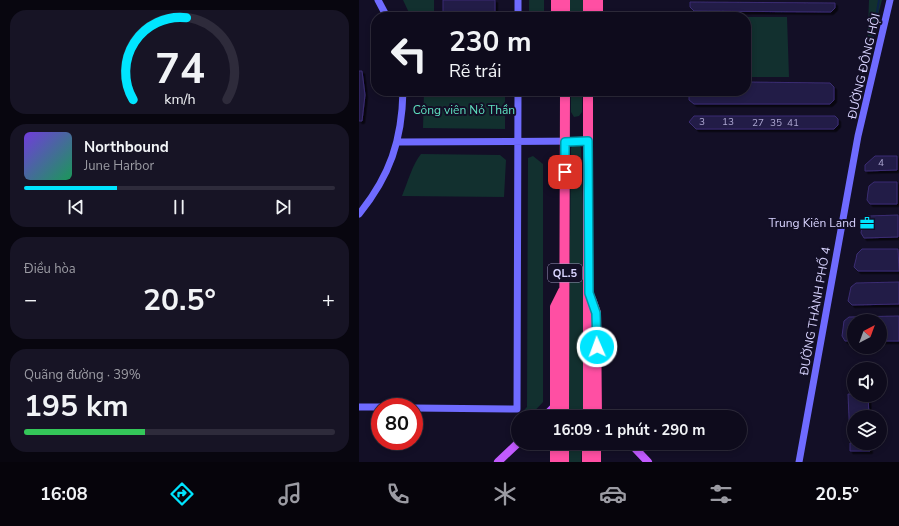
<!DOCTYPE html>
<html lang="vi">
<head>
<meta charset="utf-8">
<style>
	:root { --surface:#0e0b1c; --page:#171425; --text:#f1f3f6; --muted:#9b9ba3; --line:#2e2b3b; --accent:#00e5ff }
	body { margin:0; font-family:"Nunito Sans",sans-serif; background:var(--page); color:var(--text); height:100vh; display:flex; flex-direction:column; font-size:15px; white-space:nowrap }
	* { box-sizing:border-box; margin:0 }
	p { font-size:13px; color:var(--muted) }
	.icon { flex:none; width:22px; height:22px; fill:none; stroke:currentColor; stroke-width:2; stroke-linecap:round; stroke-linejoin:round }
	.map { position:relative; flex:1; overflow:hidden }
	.panel { display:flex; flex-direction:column; gap:10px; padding:10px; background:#08060f; width:359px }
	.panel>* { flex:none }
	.top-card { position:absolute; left:12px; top:12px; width:380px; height:84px; border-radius:16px; box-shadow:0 2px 6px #0003,0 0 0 1px var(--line); background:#0e0b1c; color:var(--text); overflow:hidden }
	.needle { width:26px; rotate:41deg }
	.buttons { position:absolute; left:488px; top:314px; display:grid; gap:8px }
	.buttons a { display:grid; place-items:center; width:40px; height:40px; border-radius:50%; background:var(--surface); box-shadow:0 2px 6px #0003,0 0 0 1px var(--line); font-size:20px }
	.speed { position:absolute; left:12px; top:398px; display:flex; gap:8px; font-size:20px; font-weight:700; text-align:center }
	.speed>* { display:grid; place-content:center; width:52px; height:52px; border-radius:50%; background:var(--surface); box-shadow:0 2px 6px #0003,0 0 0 1px var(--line); line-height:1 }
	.speed .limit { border:6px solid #d22; background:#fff; color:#111 }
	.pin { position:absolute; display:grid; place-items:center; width:34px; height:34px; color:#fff; margin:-17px; border-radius:8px; box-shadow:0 2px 6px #0006 }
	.me { position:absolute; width:44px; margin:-22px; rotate:358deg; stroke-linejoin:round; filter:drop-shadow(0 0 3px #0008) }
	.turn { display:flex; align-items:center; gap:14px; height:84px; padding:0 12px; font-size:18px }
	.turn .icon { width:52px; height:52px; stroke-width:2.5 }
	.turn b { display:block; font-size:28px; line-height:34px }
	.big { font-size:30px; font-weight:700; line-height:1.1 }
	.panel .widget { flex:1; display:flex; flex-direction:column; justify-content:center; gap:6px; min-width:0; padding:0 14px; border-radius:16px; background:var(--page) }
	.panel .dial { align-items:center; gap:0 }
	.dial svg { height:104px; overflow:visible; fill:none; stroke:var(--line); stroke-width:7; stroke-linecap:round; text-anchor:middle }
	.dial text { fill:var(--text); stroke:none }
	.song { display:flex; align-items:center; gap:12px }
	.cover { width:48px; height:48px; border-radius:6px; background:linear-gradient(135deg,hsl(260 70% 55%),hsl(150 70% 35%)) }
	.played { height:4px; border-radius:2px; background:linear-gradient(90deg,var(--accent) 30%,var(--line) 30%) }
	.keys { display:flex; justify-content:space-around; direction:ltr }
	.heat { display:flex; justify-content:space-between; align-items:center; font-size:22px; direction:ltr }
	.charge { height:6px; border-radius:3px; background:linear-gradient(90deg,#34c759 39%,var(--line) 0) }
	.trip { position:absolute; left:152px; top:410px; width:236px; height:40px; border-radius:20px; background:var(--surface); box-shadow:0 2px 6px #0003,0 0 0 1px var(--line); font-weight:700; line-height:40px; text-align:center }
	.tab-bar { display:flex; height:64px; justify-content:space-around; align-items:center; background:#06040b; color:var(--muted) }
	.tab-bar .icon { width:28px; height:28px }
	.tab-bar .selected { color:var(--accent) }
	.tab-bar b { font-size:18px; color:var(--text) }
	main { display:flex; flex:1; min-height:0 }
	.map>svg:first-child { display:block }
	.green { fill:#12302f }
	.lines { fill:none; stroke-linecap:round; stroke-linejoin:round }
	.stream { stroke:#0c2248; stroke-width:2 }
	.building { fill:#241b47; stroke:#3b2d73; filter:url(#shadow) }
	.secondary { stroke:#6f6bff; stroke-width:7 }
	.primary { stroke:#c25bff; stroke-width:8 }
	.highway { stroke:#ff4fa3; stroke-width:10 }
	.route-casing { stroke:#0095a6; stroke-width:10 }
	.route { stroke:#00e5ff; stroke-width:7 }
	.labels { text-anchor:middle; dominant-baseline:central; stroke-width:4; stroke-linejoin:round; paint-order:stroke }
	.number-label { font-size:10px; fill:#aca6d1 }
	.shield { fill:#130f26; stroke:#9e99be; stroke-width:1 }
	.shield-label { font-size:11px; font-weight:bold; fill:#d9d4ff }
	.street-label { font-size:12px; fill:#d9d4ff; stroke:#130f26 }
	.park-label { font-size:12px; fill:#5fe0c0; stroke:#130f26 }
	.poi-label { font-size:12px; fill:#d9d4ff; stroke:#130f26; text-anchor:end }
</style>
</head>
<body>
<main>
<section class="panel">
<div class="widget dial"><svg viewBox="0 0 100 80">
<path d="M14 69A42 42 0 1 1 86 69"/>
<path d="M14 69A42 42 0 0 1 55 6" stroke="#00e5ff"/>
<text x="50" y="56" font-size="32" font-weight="700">74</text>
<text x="50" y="72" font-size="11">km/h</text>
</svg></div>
<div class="widget">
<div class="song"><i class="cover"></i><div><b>Northbound</b><p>June Harbor</p></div></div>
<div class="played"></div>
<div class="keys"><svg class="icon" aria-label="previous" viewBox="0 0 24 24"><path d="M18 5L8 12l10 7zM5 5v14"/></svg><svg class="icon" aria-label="pause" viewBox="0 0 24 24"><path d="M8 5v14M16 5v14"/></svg><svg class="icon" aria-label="next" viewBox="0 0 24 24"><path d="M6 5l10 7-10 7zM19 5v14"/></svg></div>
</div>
<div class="widget"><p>Điều hòa</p>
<div class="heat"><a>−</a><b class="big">20.5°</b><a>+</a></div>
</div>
<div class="widget"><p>Quãng đường · 39%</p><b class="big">195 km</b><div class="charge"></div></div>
</section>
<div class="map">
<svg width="540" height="462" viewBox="0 0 540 462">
	<defs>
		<filter id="shadow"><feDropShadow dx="2.5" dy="2.5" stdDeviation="0" flood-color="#0009"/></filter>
	</defs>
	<rect width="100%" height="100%" fill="#130f26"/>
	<path class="green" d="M44 0H75V17H52Z
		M170 0H185V17H170Z
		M210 0H225V17H210Z
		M510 0H523L508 57Z
		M387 17H428L430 77H387Z
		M65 91H146V129L64 128Z
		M212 91H223V112L220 116 215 117 212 112Z
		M215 143 220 144 222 148 224 205V417H209L212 148Z
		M62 154 141 155 147 160 145 197 43 196C48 184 54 163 62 154Z
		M174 156 184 164V402L170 417H159L158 429 156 420 168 407 169 158Z
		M209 443H223L222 462H210Z"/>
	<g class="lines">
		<path class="stream" d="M512 47 520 0"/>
	</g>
	<path class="building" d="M84 0H136V17H84Z
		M331 2 476 3V8L472 12 335 11 331 7Z
		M0 71H3L6 95 3 121H0Z
		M387 82 471 83 475 87V100L471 104H335L330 100V91H387Z
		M335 116H476L479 119V125L475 129H337L330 122Z
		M516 156H538V170L506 171V165Z
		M515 182H538V204H511L508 200 509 192 510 186Z
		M539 215V237L505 238 502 233 504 220 509 216Z
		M503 249H539L540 271H499L495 267 497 259 498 254Z
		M540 282V304L493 305 489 301 492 287 497 283Z
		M540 316V341H521V321H495V341H486L483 336 485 321 490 317Z
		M489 394 509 395 510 417H495V441H491Z
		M491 443H510L511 451H491Z"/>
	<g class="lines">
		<path class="secondary" d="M19 0 28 17
			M159 17V0
			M39 142 229 141
			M0 214C31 176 43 140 44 91
			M0 407H21
			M55 408 158 409 159 91
			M440 462 499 136 531 0"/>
		<path class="primary" d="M185 417 196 406
			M271 443 289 462
			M139 462 159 443"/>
		<path class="highway" d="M197 0V17
			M206 0V17
			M229 17V0
			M239 17V0
			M232 299 237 313 238 417
			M196 417V307L204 291
			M205 417 206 91
			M229 417V91
			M196 462V443
			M205 462V443
			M228 462V443
			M237 462V443"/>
	</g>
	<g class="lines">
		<defs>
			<path id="route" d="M206 172V142L229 141 230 293 237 313 238 347"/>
		</defs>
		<use href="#route" class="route-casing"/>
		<use href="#route" class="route"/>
	</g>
	<defs>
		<symbol id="office-bare" viewBox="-9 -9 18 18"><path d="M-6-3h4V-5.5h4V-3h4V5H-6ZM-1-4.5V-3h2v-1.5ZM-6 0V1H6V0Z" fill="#00e5ff" stroke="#130f26" stroke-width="2.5" paint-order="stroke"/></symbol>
	</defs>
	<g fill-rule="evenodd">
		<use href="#office-bare" x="498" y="213" width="20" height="20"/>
	</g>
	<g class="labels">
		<g class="number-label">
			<text x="343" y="122">3</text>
			<text x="369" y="122">13</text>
			<text x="399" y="123">27</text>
			<text x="417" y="123">35</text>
			<text x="434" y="123">41</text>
			<text x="522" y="163">4</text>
		</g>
		<rect class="shield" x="189" y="264" width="34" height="18" rx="3"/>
		<g class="shield-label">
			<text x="206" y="273">QL.5</text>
		</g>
		<g class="street-label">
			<text transform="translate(505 66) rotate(-77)">ĐƯỜNG ĐÔNG HỘI</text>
			<text transform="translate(456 311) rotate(-80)">ĐƯỜNG THÀNH PHỐ 4</text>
		</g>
		<g class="park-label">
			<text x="105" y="110">Công viên Nỏ Thần</text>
		</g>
		<g class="poi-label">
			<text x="497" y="223">Trung Kiên Land</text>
		</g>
	</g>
</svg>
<div class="buttons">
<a><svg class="needle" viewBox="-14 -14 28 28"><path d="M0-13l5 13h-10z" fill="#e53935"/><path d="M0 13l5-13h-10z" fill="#9b9ba3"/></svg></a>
<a><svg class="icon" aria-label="sound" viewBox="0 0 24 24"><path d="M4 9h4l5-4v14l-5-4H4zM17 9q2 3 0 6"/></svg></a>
<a><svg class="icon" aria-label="layers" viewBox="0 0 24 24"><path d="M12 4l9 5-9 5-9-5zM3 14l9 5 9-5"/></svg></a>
</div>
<div class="speed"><div class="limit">80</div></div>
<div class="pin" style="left:206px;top:172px;background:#d93025"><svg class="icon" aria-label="arrive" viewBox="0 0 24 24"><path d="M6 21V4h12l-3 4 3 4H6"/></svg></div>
<svg class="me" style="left:238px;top:347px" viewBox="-20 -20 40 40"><circle r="17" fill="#00e5ff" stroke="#fff" stroke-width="3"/><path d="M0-11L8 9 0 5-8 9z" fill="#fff"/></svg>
<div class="trip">16:09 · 1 phút · 290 m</div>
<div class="top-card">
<div class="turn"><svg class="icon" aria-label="left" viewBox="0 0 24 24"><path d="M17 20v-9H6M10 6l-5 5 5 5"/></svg><div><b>230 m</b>Rẽ trái</div></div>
</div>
</div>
</main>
<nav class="tab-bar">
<b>16:08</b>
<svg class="icon selected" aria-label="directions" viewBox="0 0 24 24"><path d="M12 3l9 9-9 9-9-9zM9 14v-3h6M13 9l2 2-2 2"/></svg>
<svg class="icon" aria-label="music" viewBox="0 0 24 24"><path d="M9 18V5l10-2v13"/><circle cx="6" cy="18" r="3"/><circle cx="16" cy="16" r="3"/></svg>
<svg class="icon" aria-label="phone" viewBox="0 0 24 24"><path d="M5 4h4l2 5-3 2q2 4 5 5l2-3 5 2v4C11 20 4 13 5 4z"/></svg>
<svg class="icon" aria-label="climate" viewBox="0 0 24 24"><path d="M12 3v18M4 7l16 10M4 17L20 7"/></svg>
<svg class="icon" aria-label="car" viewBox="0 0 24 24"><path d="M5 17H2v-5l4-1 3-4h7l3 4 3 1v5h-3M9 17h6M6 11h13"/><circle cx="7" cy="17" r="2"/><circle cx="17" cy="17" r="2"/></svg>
<svg class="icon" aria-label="filters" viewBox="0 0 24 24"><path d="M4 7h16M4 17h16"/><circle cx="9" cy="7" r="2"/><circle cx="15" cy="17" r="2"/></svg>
<b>20.5°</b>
</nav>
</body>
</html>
